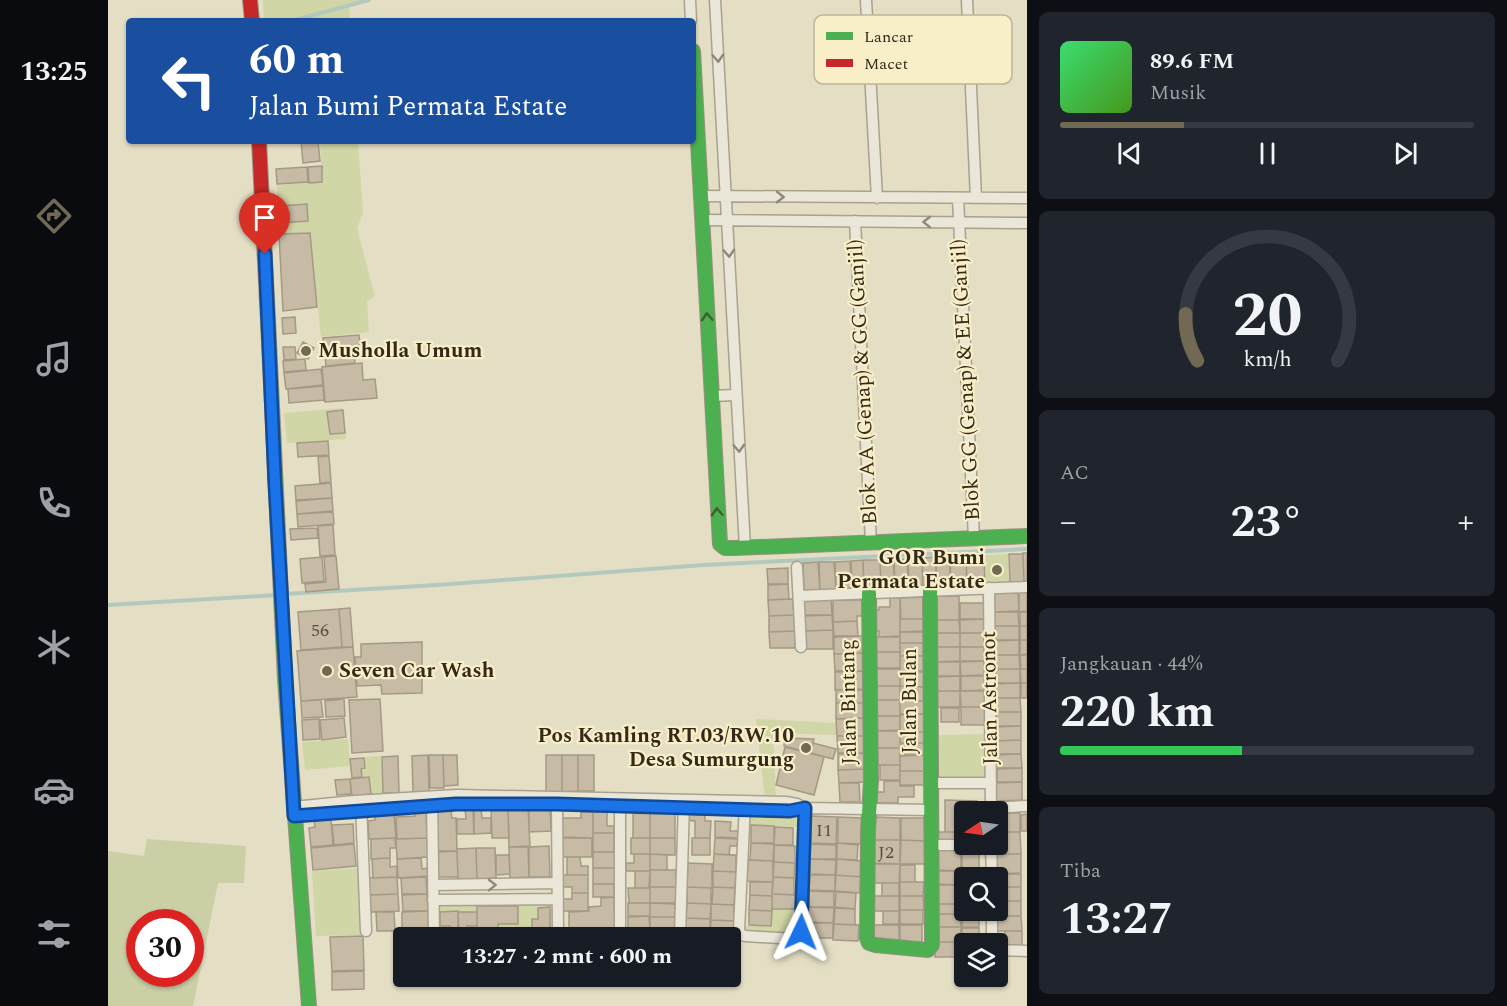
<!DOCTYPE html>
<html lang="id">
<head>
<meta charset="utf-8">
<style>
	:root { --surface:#171b24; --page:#20242c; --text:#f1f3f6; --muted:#9ea1a6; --line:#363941; --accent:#726955 }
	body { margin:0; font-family:Spectral,serif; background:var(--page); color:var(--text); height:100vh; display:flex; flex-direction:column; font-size:22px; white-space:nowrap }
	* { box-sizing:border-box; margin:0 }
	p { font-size:20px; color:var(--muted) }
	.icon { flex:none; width:33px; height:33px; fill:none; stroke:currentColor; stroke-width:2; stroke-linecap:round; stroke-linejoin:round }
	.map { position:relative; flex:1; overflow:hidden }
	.drawer { display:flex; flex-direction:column; gap:12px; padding:12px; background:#0d0f14; width:480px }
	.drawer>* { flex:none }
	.banner { position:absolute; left:18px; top:18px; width:570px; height:126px; border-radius:6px; box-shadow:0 2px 4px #0004; background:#1a4fa0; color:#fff; overflow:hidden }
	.needle { width:39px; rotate:257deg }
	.controls { position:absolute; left:846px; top:801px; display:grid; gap:12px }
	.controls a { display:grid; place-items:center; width:54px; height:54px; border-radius:6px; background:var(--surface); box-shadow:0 2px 4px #0004; font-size:30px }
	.speed { position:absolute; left:18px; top:909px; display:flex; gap:12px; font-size:30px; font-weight:700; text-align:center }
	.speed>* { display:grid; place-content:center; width:78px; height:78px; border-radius:50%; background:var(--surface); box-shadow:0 2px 4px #0004; line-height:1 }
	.speed .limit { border:9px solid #d22; background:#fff; color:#111 }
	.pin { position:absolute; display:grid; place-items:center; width:51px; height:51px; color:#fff; margin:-62px -26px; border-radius:50% 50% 50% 0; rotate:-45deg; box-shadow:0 0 6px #0007 }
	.pin .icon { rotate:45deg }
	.me { position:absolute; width:66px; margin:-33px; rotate:2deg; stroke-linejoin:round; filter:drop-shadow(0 0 4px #0008) }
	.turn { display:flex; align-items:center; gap:21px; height:126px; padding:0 24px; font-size:27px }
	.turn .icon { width:78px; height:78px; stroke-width:2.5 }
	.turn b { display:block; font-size:42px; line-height:51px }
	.big { font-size:45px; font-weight:700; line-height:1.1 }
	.drawer .widget { flex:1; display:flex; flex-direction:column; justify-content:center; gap:9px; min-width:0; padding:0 21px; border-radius:9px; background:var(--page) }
	.drawer .dial { align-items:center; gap:0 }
	.dial svg { height:156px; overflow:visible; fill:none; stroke:var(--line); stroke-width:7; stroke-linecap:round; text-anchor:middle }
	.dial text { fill:var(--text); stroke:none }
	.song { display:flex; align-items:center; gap:18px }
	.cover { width:72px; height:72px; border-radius:9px; background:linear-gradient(135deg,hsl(140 70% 55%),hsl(100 70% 35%)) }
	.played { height:6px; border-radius:3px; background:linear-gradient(90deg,var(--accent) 30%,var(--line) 30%) }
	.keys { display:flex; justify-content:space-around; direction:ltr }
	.heat { display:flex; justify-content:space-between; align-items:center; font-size:33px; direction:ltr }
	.charge { height:9px; border-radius:4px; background:linear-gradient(90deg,#34c759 44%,var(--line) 0) }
	.trip { position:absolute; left:285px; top:927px; width:348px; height:60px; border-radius:6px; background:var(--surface); box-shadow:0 2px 4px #0004; font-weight:700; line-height:60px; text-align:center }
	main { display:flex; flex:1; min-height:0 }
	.tab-bar { display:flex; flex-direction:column; width:108px; justify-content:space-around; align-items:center; background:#090b0e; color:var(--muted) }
	.tab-bar .icon { width:42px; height:42px }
	.tab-bar .active { color:var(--accent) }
	.tab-bar b { font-size:27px; color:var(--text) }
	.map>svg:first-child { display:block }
	.green { fill:#d0d6a6 }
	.cemetery { fill:#cbcfa6; fill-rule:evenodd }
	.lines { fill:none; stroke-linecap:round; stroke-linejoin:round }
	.stream { stroke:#b3c9bd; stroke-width:4 }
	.building { fill:#c8bba6; stroke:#a39985; stroke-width:1.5 }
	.street-casing { stroke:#a8a18f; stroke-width:13 }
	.fast-casing { stroke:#979080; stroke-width:16 }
	.jam-casing { stroke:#979080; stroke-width:16 }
	.street { stroke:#ebe7d8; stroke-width:10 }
	.fast { stroke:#4caf50; stroke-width:14 }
	.jam { stroke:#c62828; stroke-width:14 }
	.oneway { stroke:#908878 }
	.oneway2 { stroke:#3e5f2f }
	.route-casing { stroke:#114b97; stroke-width:15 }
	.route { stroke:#1a73e8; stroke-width:10 }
	.poi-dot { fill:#726955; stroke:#f8efc8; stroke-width:2 }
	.labels { text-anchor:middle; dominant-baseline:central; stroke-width:4.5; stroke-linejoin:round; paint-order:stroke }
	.number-label { font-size:18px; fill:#5a4e3c }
	.poi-label { font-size:21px; font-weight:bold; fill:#352a19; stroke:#f8efc8; text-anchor:start }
	.street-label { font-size:21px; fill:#352a19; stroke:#f8efc8 }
	.key { fill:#f8efc8; stroke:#beb494; stroke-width:1.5 }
	.key-label { font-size:16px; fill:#352a19 }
</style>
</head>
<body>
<main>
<nav class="tab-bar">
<b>13:25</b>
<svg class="icon active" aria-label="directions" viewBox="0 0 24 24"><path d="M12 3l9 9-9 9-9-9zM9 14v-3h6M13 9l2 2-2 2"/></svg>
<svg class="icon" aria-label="music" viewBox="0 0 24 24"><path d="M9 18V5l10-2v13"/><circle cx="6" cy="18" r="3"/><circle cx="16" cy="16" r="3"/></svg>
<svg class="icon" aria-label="phone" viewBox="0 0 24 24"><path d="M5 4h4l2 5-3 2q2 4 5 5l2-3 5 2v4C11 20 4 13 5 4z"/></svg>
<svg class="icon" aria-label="climate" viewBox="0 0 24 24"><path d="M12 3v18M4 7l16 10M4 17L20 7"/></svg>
<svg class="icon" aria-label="car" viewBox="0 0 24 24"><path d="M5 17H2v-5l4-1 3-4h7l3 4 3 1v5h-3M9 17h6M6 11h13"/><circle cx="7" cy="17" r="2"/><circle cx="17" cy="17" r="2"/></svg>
<svg class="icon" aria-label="filters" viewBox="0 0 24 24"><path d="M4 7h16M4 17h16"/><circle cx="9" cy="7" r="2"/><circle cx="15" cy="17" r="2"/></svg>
</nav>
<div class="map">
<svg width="919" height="1006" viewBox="0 0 919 1006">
	<rect width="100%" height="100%" fill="#e4dec5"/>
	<path class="green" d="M155 0H261L241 5 242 21H156Z
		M212 141H250L255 213 249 228 267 297 259 301 261 332 213 337 202 232 171 234 169 185 214 182Z
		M235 408 238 439 179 443 176 413Z
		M900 554 901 584 878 585 877 555Z
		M648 719 728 723 729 735 665 733 668 799 657 798Z
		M878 734 879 780 827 779V735Z
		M240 739 242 766 197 770 194 742Z
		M273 756 275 793 263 794 261 777H254V769L258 768 257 757Z
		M643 814 691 816V827L642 825Z
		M250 868 255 935 208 936 204 871Z
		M445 904V937L330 936V905Z
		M664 909 688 910 687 935 637 933V926H663Z"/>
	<path class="cemetery" d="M39 839 138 846 136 883H110L85 1006H0V851L36 856ZM32 922H82V974H32Z"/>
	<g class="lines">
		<path class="stream" d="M183 21 261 0
			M177 594 329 585 595 565 919 549
			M0 605 170 595"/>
	</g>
	<path class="building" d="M193 141H210L212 161 195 163Z
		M214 166V182L201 183 200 167Z
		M199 167 200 182 169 184 168 169Z
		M199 204 200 221 173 223 172 206Z
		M202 233 209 307 175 311 171 234Z
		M187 317 188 333 175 334 174 318Z
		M251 335 253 351 246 352 247 363 218 366 215 338Z
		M195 342 206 348 200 359 189 353Z
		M175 347H187L188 359 176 360Z
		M197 359 198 370 176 372 175 361Z
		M254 363 255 380 267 379 269 398 217 402 214 367Z
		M213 369 215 385 178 389 176 373Z
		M215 386 216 400 181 403 180 389Z
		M235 410 237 433 222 434 219 412Z
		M220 441 221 455 190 457 189 443Z
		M221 456 223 482 212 483 210 457Z
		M223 483 224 498 188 500 187 486Z
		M224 498 225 511 189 514 188 501Z
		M225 512 226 524 190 527 189 514Z
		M225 525 227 555 212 556 210 526Z
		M209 528 210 538 183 540 182 529Z
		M915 553H919V583H916Z
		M901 554H915L916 584H902Z
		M228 556 231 589 198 592 197 584 218 582 216 557Z
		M876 556 877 585H859L858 557Z
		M214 557 216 581 194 583 192 559Z
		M827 557 829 586 815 587 814 558Z
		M841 557 843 586H829L828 558Z
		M842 557H858L859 585 843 586Z
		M814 558 815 587 801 588 800 559Z
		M785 559 787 588 773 589 772 560Z
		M786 559H799L801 588H787Z
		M755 560H772L773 589H756Z
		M755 560 756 589 744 590 743 561Z
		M742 561 744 589 728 590 727 562Z
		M710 562 712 591H696L695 563Z
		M711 562H726L728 590 712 591Z
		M680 568V584H660L659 569Z
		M680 584 681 599 660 600V585Z
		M919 591V611L911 612V592Z
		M885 593H910L911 611 886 612Z
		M828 596H851V620H828Z
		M818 597V619H793L792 598Z
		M782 598H792V636L771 637V631H767L766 610H771V607H782Z
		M685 599 686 615 661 616 660 600Z
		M723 599 724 615H696V600Z
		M725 600H754V616H749V621L725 622Z
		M852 603H876V619H852Z
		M242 608 245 647H234L231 609Z
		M231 609 234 647 193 650 190 612Z
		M885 612H910L911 626H886Z
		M912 612H919V626H912Z
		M686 615 687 631 661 632V616Z
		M724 615 725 630 697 631 696 616Z
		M792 619H816L817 631 792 632Z
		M877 619V633H852V620Z
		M827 620H851L852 633H827Z
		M749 621 750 636H726L725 622Z
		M886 626H911V640H886Z
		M912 626H919V640H912Z
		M725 630V649H698L697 631Z
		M687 631V648H662L661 632Z
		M792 632H817V643H792Z
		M827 633H852V647H827Z
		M852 633H877V647H852Z
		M755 636 756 653 726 654V637Z
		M767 637H792V652H767Z
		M911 640V655H886V641Z
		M912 640H919V654L912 655Z
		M314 642V693L274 694 273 685 249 686 247 657H253V644Z
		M792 643H818L817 656H792Z
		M245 647 249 697 193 701 189 651Z
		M827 647H852V661L827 662Z
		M852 647H877V661H852Z
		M767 652H792V668H767Z
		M756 653V671H727L726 654Z
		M886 655H911L912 669H887Z
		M912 655H919V669H913Z
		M792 656H818L817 671H792Z
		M877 661V675L853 676 852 662Z
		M827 662H852V676H827Z
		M767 669H792V686H767Z
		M887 669H912V683H887Z
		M912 669H919V683H913Z
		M756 671 757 689 727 690V672Z
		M792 672H818L817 687 792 686Z
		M852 676V691H827V677Z
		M853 676H877L878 690 853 691Z
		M912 683V698H887V684Z
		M913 683H919V698H913Z
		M767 686H792V700H767Z
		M792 686 818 687V701L792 700Z
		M728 690H757V703H728Z
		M827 691H852V707H827Z
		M852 691H878V707H853Z
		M887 698H912L913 712H887Z
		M236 699 237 716 218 717 217 701Z
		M272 699 275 751 244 753 241 700Z
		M213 700 215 717 194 718 193 701Z
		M767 700H792V716H767Z
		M792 701H817V714H792Z
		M728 703H757V718L728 719Z
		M853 707H877V725H853Z
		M833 708H851V722H833Z
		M888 712H913V726H888Z
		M818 714V732H792V715Z
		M767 716H792V730L767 731Z
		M236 718 238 737 214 740 212 720Z
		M757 718V736H729L728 719Z
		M211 719 212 739 195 740 194 720Z
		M913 726V740L888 741V727Z
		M767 731H792V748H767Z
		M792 732H818V743H792Z
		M729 736H758V753H730Z
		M677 738 706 739 703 753 676 746Z
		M913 740V754H888V741Z
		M705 743 728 749 725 759 703 753Z
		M792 743H818V755H792Z
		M677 747 716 757 706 795 668 785Z
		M767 748H792V765H767Z
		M758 753V769L730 770V754Z
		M913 754 914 768H888V755Z
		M320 755 321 792H305L304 756Z
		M321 755H335L336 788H322Z
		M335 755H349L350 785 336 786Z
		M438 755H454V792H438Z
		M454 755H470V791L454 792Z
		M470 755H486V791H470Z
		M818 755V771H792V756Z
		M290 756 291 793H275L274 757Z
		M256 758 257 768 253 769 254 777 244 778 242 759Z
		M772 765H792V780H772Z
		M914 768V782H889V769Z
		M758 769V782L731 783 730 770Z
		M792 771H818V785H792Z
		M261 777 263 794 244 796 242 779Z
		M242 779 243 794 229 795 227 780Z
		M776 781H792V786H806V797H790V803H769V792H776Z
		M914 782V800L887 801V783Z
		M731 783H751L752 802H732Z
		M837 800 869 801V812H856V832H837Z
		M420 807 422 846 401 847 400 808Z
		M442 807 443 831 421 832V808Z
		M383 808H400L401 838H384Z
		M357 809H365L366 834H349V819H358Z
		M366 809H373L374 818H383V833L366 834Z
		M318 810 319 838 289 839 288 817 307 816 306 811Z
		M329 811H343L344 818H348L349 851H329Z
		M525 811H542V838H525Z
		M473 812H485V838L453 837V818H473Z
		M485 812H499V826H506V833H485Z
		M542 812H567V838H542Z
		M579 813H597V821H603L602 838H587V821L579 820Z
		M890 813H912V832H890Z
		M286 814 288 838 261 839 260 821 267 820V815Z
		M919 814V831H913V815Z
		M703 816 729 817 728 844 703 843Z
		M730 817 754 818 753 844 730 843Z
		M767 817 792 818V840H767Z
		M793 818H817V841L793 840Z
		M223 819 225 845 203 847 201 828 207 827 206 820Z
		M607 821 623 822 622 831H630V838L607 837Z
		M245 824 246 843 226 845 224 825Z
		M643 825 666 826V843H643Z
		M667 827 685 828V845H666Z
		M828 832H856V841H828Z
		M890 832H912L913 854H887Z
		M485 833H506V852H485Z
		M287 838 288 848H282V858L263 859V839Z
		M320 838V857L289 859 288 839Z
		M454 838H484V857H454Z
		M523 838H542V854H523Z
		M542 838H567V855L542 854Z
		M584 838H602V855H584Z
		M607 838 630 839 629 846H622L621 855 606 854Z
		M765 840H792V864L765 863Z
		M793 840 817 841V864H792Z
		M643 843 666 844 665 861 642 860Z
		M729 843 750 845 749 860 729 859Z
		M246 844 248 866 205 870 203 848Z
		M703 844 728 845V859H702Z
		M666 845 687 846V863L666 862Z
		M441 846 442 877H421V847Z
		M401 847H420L421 877 402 878Z
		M368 848 369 879H350L349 849Z
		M368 848H387L388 878 369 879Z
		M827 849 853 850V871L827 870Z
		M349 851 350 877H330L329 852Z
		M485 852H507V868H485Z
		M854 853H871V868H854Z
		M526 854H542V871H518V863H526Z
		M542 854 559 855V870H542Z
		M606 854 628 855V872L605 871Z
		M887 854H913V873L887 874Z
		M388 855H401L402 874 388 875Z
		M459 857H472L473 866H480V875H459Z
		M282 858V867L289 866V877L265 878 264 859Z
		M313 858 314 869 320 868V876L290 878 289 859Z
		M702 859 728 860 727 875 702 874Z
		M729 859 753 861V877L728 875Z
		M640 860 665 861V882L639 881Z
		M666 862 687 863 686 878 665 877Z
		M580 863 604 864V888L579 887Z
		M765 864H792L791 883H765Z
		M792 865H807V882H792Z
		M485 868H507V884H485Z
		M854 869H878V878H856V883H854Z
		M542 870H568V887H542Z
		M527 871H542L541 888H527Z
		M605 871 628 872 627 888 605 887Z
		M827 871H853V885L827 884Z
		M888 874H913V887H890Z
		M454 875H480V893H464V887H454Z
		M702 875H727V891L701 890Z
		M728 875 753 877 752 893 727 891Z
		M289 877 290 894 261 895 260 878Z
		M318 877 319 894H294L293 878Z
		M665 877 686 878V895L664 894Z
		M642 882H665L664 896 642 895Z
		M792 882H816L815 896H792Z
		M774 883H791V896H774Z
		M485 884H506V897H485Z
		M827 885H853V904H827Z
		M542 887H568V903H542Z
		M579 887 603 888V904L579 903Z
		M605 887 627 888 626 905 604 904Z
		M890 887H913V901H890Z
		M520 888H542V903H521Z
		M701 891 726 892V907H701Z
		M728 892 748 893 747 909 727 907Z
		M464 893H480V911H454V899H464Z
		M290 894 291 911 261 912V895Z
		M319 894 320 911H295L294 895Z
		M664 894 688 895V909H664Z
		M642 895 664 896V911L641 910Z
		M764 896H791V911H763Z
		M792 896H815L816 910H792Z
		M506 897 507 937H461V912L481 911V907L493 906V898Z
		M890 901H913V916H888Z
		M520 903H542V916H520Z
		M542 903 567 904V917H542Z
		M579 903 603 904 602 919 578 918Z
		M603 904 626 905V921L603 920Z
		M827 904H853V914H827Z
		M369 906H410V924H390L391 936H369Z
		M442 907V928H424V919H430V908Z
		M700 907 726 908 725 923 700 922Z
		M727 908 747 909V925L726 924Z
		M641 910 664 911 663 926 641 925Z
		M792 910H815V924H792Z
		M320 911 321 934 294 935V912Z
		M350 911V934H342V926H332V912Z
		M775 911H791V924H775Z
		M268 912H286L287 931H269Z
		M350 912H369V926H359V934L351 935Z
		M854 912H871V927H854Z
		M827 914H853V927H827Z
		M541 916 542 929H520V917Z
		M888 916H913L914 931H888Z
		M542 917H567V931H542Z
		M578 918 602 919V934H577Z
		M603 920 626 921 625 936 602 935Z
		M700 923H725V938H699Z
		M726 924 751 925 750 941 725 940Z
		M764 925H791V942L764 940Z
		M792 925H814V942H792Z
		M827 927H853V942H827Z
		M854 928H871V942L854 943Z
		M897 931H914V946H897Z
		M255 936 256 970 224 971 222 937Z
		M827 942H853V957H827Z
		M256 971V989L224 990V972Z"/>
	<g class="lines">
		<defs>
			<path id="street" d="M582 0 583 21
				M607 0 637 548
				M758 0 769 198
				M859 0 868 198
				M593 196 919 198
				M850 198 866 538
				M594 220 919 223
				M747 221 763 543
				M603 396 628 395
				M689 567 693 647
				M881 588 883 812
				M691 596 919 587
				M823 783H883
				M324 799 326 933
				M449 799 450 934
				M512 801V932L515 934H540
				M253 803 258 931
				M637 804 631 930 632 934 637 936 686 939 693 936 697 808
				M185 807 246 801 349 795 678 802 689 804 697 808
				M883 808 919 806
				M186 816 348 804H449L682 811 697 808 823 810
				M883 844 884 878
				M823 845H883
				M325 885 450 883
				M325 900 450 899
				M884 910V944
				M572 936 576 802
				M890 950 919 951"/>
			<path id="fast" d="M585 51 612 544 617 548H627L919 536
				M160 321 177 680 201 1006
				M761 593 763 781 760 831 759 938 761 943 767 945 820 950 824 945 822 591"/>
			<path id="jam" d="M142 0 144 21
				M151 141 160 321"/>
		</defs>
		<use href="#street" class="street-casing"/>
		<use href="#fast" class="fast-casing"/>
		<use href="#jam" class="jam-casing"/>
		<use href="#street" class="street"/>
		<use href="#fast" class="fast"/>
		<use href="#jam" class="jam"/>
	</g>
	<defs><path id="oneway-chevron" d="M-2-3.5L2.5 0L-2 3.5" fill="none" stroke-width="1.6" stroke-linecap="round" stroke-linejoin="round" transform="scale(1.5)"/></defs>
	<g class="oneway">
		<use href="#oneway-chevron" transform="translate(610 58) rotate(87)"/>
		<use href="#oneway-chevron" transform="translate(672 197)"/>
		<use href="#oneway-chevron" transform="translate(819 222) rotate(-179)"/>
		<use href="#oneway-chevron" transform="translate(621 253) rotate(87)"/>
		<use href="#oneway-chevron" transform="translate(631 448) rotate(87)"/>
		<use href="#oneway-chevron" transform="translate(384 885) rotate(-1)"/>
	</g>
	<g class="oneway2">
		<use href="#oneway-chevron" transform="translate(599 317) rotate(-93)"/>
		<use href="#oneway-chevron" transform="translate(609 512) rotate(-93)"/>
	</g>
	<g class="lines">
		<defs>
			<path id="route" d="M157 254 167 484 186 816 348 804H449L682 811 697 808 693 932"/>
		</defs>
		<use href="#route" class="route-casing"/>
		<use href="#route" class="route"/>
	</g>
	<g class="poi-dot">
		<circle cx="198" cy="351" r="6"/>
		<circle cx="889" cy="570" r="6"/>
		<circle cx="219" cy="671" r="6"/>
		<circle cx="698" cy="748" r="6"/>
	</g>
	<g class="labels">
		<g class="number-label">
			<text x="212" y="630">56</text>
			<text x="716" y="830">I1</text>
			<text x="778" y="852">J2</text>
		</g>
		<g class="poi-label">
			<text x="210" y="351">Musholla Umum</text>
			<text x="877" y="558" text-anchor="end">GOR Bumi<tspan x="877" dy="24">Permata Estate</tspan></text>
			<text x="231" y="671">Seven Car Wash</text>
			<text x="686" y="736" text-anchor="end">Pos Kamling RT.03/RW.10<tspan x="686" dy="24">Desa Sumurgung</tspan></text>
		</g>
		<g class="street-label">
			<text transform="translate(858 380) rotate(-93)">Blok GG (Genap) &amp; EE (Ganjil)</text>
			<text transform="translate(755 382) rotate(-93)">Blok AA (Genap) &amp; GG (Ganjil)</text>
			<text transform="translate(882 698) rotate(-91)">Jalan Astronot</text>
			<text transform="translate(802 701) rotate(-90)">Jalan Bulan</text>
			<text transform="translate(741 702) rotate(-91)">Jalan Bintang</text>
		</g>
	</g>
	<rect x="706" y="15" width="198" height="69" rx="9" class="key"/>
	<rect x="718" y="32" width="27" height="8" fill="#4caf50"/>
	<rect x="718" y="59" width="27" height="8" fill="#c62828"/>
	<g class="key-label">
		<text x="756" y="42">Lancar</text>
		<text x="756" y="69">Macet</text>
	</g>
</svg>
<div class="controls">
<a><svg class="needle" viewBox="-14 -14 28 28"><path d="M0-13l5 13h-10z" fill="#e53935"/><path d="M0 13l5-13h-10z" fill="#9ea1a6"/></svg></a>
<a><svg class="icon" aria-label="search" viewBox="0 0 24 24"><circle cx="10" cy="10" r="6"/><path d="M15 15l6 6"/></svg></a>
<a><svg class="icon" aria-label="layers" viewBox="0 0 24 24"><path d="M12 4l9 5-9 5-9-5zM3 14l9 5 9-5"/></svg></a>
</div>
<div class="speed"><div class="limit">30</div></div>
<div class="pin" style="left:157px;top:254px;background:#d93025"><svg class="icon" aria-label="arrive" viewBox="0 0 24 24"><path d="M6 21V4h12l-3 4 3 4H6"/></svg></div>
<svg class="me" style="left:693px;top:932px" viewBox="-20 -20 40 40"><path d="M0-17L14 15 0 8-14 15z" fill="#1a73e8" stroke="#fff" stroke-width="4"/></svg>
<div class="trip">13:27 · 2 mnt · 600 m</div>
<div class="banner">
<div class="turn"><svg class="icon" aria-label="left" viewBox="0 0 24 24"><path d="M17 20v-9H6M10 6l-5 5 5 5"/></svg><div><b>60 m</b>Jalan Bumi Permata Estate</div></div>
</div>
</div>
<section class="drawer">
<div class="widget">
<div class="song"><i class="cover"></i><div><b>89.6 FM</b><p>Musik</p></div></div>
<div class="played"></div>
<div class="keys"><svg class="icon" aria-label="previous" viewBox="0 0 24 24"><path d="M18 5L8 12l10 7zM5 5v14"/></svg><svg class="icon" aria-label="pause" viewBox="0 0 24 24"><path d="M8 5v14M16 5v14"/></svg><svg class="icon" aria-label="next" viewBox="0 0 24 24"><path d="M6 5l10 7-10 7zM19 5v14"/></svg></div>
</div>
<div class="widget dial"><svg viewBox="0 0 100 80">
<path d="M14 69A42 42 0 1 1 86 69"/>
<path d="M14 69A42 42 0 0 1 8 45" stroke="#726955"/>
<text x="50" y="56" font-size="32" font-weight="700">20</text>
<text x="50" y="72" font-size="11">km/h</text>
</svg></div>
<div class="widget"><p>AC</p>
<div class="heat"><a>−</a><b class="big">23°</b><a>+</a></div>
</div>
<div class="widget"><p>Jangkauan · 44%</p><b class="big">220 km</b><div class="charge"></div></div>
<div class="widget"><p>Tiba</p><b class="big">13:27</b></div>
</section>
</main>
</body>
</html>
